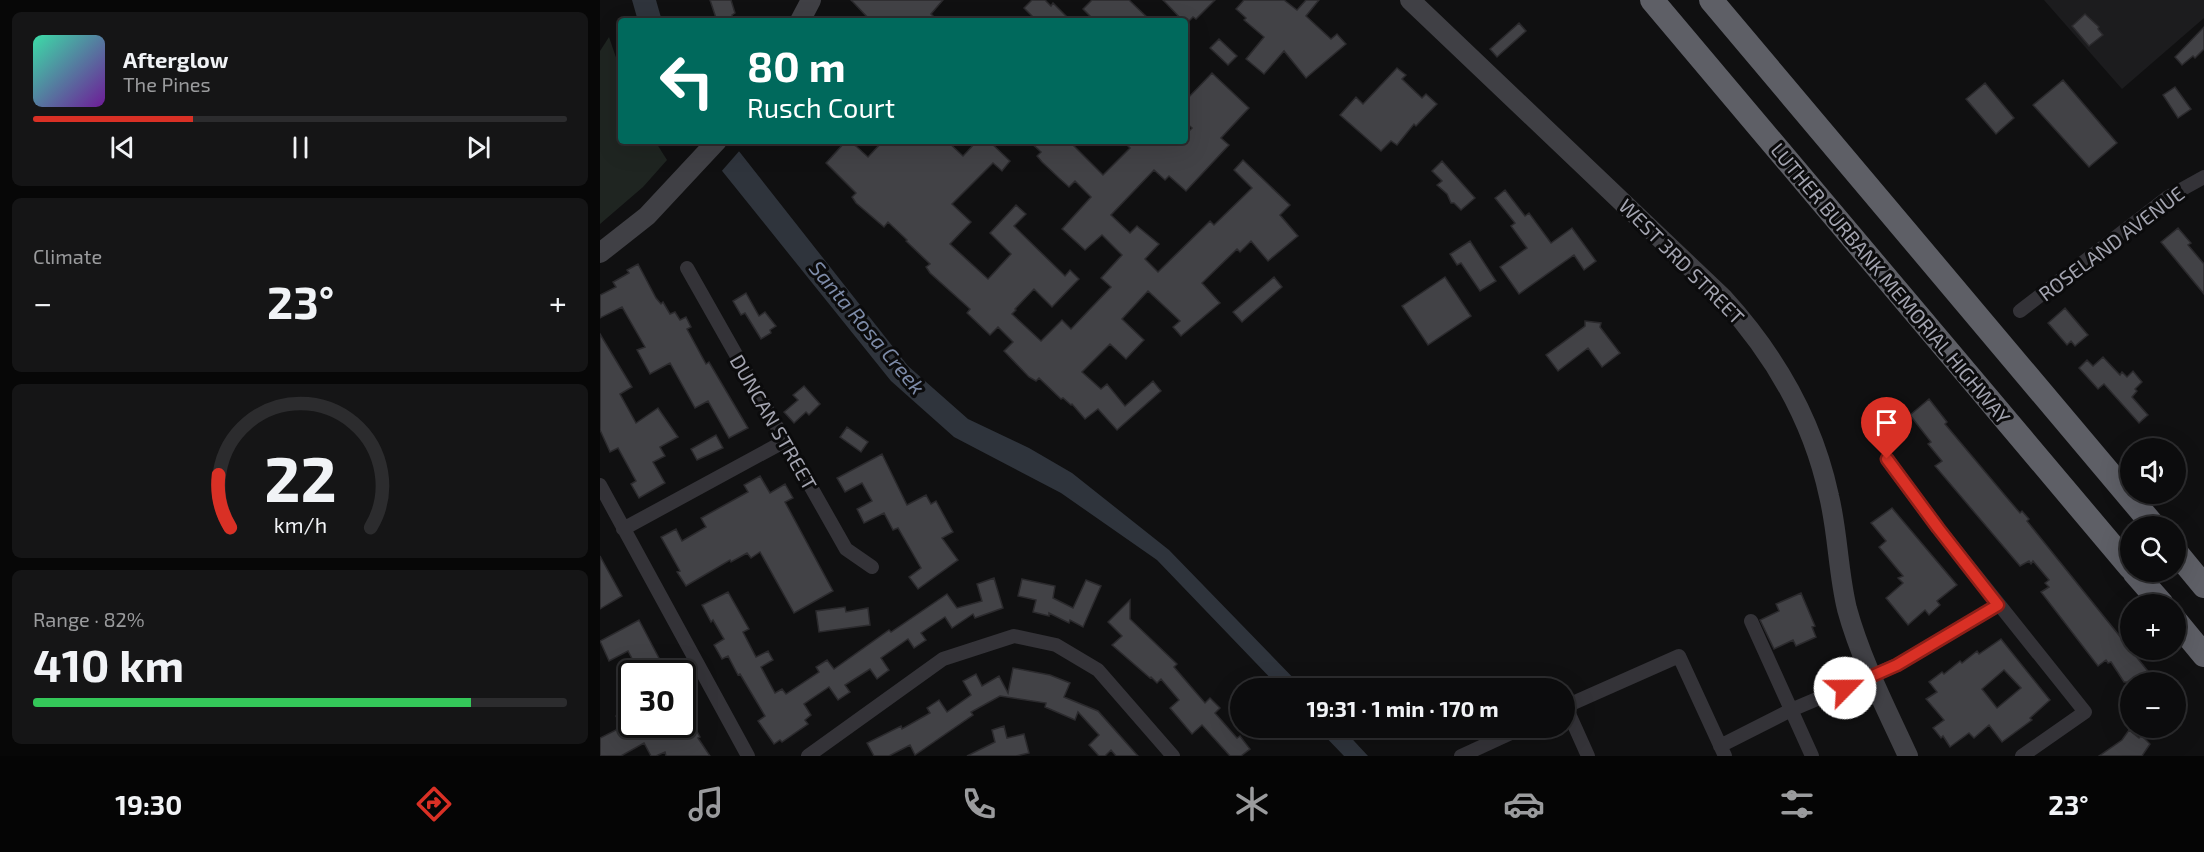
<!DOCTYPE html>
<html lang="en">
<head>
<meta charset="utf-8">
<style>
	:root { --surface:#0c0c0d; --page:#151516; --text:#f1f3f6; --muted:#9a9b9d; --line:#2c2c2e; --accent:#d93025 }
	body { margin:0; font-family:"Exo 2",sans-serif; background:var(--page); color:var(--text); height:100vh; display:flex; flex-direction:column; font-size:22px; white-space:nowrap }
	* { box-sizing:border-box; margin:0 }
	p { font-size:20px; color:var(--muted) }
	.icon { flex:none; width:33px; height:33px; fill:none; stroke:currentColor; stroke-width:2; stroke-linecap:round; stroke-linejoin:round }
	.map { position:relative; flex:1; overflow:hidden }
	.drawer { display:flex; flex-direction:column; gap:12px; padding:12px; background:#070707; width:600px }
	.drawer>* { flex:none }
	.banner { position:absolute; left:18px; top:18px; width:570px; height:126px; border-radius:6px; box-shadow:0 6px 24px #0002,0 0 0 2px var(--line); background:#00695c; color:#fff; overflow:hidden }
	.fabs { position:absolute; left:1520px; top:438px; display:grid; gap:12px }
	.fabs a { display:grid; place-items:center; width:66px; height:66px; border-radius:50%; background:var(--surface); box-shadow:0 6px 24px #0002,0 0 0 2px var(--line); font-size:30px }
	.speed { position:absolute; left:18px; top:660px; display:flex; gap:12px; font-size:30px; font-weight:700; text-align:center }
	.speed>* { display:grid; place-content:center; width:78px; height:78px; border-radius:50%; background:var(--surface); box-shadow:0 6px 24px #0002,0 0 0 2px var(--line); line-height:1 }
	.speed .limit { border:3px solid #111; border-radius:9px; background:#fff; color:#111 }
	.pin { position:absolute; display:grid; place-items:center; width:51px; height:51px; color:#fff; margin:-62px -26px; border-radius:50% 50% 50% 0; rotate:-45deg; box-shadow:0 0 6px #0007 }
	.pin .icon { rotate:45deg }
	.me { position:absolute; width:66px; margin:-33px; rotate:67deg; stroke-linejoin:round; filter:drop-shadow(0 0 4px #0008) }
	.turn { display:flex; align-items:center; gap:21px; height:126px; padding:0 30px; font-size:27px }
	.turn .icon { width:78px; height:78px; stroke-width:2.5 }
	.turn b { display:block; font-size:42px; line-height:51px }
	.big { font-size:45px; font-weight:700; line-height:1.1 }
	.drawer .card { flex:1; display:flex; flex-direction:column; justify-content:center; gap:9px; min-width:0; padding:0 21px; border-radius:9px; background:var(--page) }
	.drawer .dial { align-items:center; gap:0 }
	.dial svg { height:156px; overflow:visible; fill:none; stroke:var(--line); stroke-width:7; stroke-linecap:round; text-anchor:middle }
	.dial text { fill:var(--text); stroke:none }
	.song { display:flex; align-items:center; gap:18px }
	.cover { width:72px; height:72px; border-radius:9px; background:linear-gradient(135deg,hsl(160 70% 55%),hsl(280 70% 35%)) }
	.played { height:6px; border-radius:3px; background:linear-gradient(90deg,var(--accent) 30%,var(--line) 30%) }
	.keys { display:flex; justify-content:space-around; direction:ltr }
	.heat { display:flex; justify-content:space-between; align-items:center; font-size:33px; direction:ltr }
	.charge { height:9px; border-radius:4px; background:linear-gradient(90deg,#34c759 82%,var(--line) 0) }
	.trip { position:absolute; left:630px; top:678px; width:345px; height:60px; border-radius:30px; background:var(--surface); box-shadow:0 6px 24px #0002,0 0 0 2px var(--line); font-weight:700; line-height:60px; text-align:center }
	.tabs { display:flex; height:96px; justify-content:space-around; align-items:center; background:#050505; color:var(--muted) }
	.tabs .icon { width:42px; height:42px }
	.tabs .current { color:var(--accent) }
	.tabs b { font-size:27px; color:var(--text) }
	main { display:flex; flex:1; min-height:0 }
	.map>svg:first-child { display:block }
	.built { fill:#1c1c1e }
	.green { fill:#1f2521 }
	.water { fill:#2f343c }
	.pier { fill:#101011 }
	.building { fill:#424246; stroke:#2b2a2d; stroke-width:1.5; fill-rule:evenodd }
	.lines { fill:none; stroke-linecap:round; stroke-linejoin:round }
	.street { stroke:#343338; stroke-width:14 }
	.secondary { stroke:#404045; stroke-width:20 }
	.highway { stroke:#5e5f66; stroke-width:24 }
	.route-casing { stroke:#8d1f18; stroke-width:15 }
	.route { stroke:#d93025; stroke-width:10 }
	.labels { text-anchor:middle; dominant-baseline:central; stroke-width:6; stroke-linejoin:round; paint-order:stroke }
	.street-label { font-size:20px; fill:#a3a4b0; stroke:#0b0b0c }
	.water-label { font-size:21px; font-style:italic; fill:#7d8ba8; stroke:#0b0b0c }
</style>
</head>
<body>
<main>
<section class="drawer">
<div class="card">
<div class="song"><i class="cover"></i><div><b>Afterglow</b><p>The Pines</p></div></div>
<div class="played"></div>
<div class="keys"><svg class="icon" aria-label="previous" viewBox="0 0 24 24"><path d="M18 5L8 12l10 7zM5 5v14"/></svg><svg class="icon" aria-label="pause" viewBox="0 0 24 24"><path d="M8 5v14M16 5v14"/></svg><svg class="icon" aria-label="next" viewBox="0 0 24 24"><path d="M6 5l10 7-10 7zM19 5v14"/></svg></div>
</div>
<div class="card"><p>Climate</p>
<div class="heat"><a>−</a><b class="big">23°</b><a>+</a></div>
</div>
<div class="card dial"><svg viewBox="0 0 100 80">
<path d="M14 69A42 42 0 1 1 86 69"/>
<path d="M14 69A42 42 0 0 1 8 42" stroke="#d93025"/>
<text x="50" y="56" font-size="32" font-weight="700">22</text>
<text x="50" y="72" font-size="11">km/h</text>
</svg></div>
<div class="card"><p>Range · 82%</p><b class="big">410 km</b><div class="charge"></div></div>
</section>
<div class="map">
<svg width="1604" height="756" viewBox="0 0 1604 756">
	<rect width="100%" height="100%" fill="#101011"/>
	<path class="built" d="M1444 0H1604V18L1522 89Z"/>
	<path class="green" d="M9 37 21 72V141H55L67 160 43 187 0 224V51Z"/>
	<path class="water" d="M32 0H56L62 21H38Z
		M98 141H131L308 366 368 419 429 448 472 473 569 550 703 688H680L557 560 461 493 354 437 291 381Z
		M717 728H742L768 756H744Z"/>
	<path class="pier" d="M95 141H135L141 149 120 173Z"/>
	<path class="building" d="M110 0H131L135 13 132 15 134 21H117Z
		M251 0H343L331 14 338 21H271Z
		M432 0H445L451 6 453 3 471 21H437L424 8Z
		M492 0H529L551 21H495L483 9Z
		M563 0H615L596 19 593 17 586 24Z
		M644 0H684L697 10 706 0H719L706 16 731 39 737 34 746 44 706 78 684 51 664 74 646 59 664 37 644 20 646 18 636 9Z
		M1485 14 1499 27 1498 29 1503 35 1489 46 1472 26Z
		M919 23 926 31 897 57 890 49Z
		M1604 27V49L1595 58 1593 56 1582 65 1575 57Z
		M619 39 637 56 628 65 610 48Z
		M797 68 806 75 802 79 822 98 826 94 837 104 816 126 814 124 797 145 791 141 781 151 740 115 756 97 763 104Z
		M612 73 649 108 621 138 629 145 586 191 569 176 565 180 554 170 511 215 530 233 537 226 559 244 545 259 558 272 610 221 614 225 652 188 634 170 643 160 690 205 680 215 698 236 668 261 651 241 640 252 637 249 602 283 620 303 581 336 573 327 580 321 548 291 522 319 544 340 526 359 510 344 482 372 501 389 507 384 525 406 553 381 561 391 517 430 498 409 485 419 472 404 471 405 463 398 461 399 439 378 436 381 429 377 404 351 413 342 398 327 390 335 367 313 370 309 330 273 326 267 330 264 306 241 307 240 288 222 284 227 256 203 252 197 256 193 226 163 246 141 256 146 268 157 283 141H347L363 156 377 141H389L410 161 402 171 393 163 352 204 371 222 350 244 388 279 411 254 390 233 416 205 426 214 414 226 465 276 470 270 479 279 452 307 434 289 415 309 416 310 412 314 441 341 462 320 471 329 511 287 501 278 522 255 502 235 485 250 462 229 491 197 475 181 469 187 459 178 442 162 437 156 441 152 429 141H469L503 175 530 148 523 141H585V135L592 128 585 122V101Z
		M1463 80 1517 143 1489 167 1433 105Z
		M1385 83 1414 118 1396 134 1366 99Z
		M1575 87 1591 109 1578 118 1563 95Z
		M842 161 875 198 861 210 854 203H851L847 194 837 185 842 181 832 171Z
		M905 190 925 216 929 213 951 243 972 228 996 261 984 270 974 255 919 294 900 267 927 248 911 226 915 223 895 198Z
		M1578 228 1591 243 1588 245 1604 264V294L1561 242Z
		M870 241 896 281 880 291 861 263 857 265 850 254Z
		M38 264 56 298 61 304 63 302 70 314 75 312 80 320 86 317 91 327 87 329 106 364 109 362 148 428 129 438 108 401 95 408 70 363 50 374 37 350 45 347 22 307 0 318V295L16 287 13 282 29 273 27 270Z
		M674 277 682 287 642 322 633 312Z
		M845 277 871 316 828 345 802 306Z
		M146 293 159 316 165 312 176 326 170 330 171 333 161 339 145 313 141 315 133 301Z
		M1465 308 1488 335 1475 346 1471 341 1467 345 1448 323Z
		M985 321 1001 323 1000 327 1020 353 1002 367 988 348 958 371 946 355 985 326Z
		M0 334 32 387 20 394 36 423 58 408 78 437 60 447 65 456 53 462 65 483 39 498 31 484 36 481 18 448 10 452 0 430Z
		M1503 357 1520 375 1522 372 1527 377 1533 371 1542 382 1535 389 1537 391 1532 397 1548 415 1539 423 1504 384 1498 389 1479 368 1487 360 1493 366Z
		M204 386 220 404 209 415 206 412 194 423 184 412 198 400 193 395Z
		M1329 399 1347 422 1345 424 1403 493 1420 513 1422 511 1429 519 1427 521 1551 675 1542 682H1524L1511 662 1508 663 1506 660 1498 666 1441 592 1449 587 1445 583 1449 580 1433 561 1431 564 1429 561 1420 566 1335 466 1342 461 1328 444 1331 442 1310 415Z
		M247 427 268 442 261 452 240 437Z
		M116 435 123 448 97 460 91 449Z
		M282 454 307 505 326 495 331 504 336 501 353 532 342 538 358 560 318 589 309 577 321 568 298 528 293 530 284 513 264 523 257 509 272 501 262 483 245 492 237 478Z
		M160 476 170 493 185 484 193 498 185 502 233 591 194 613 160 552 151 558 147 553 131 562 130 560 86 586 77 572 80 571 61 537 76 529 82 541 106 527 101 518 148 492 144 485Z
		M1292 508 1357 585 1337 601 1340 605 1329 615 1325 610 1308 625 1286 598 1303 583 1298 578 1303 576 1279 547 1286 541 1271 523Z
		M0 556 22 596 0 609Z
		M394 578 403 608 375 618 373 614 352 628 345 617 321 633 326 640 314 648 308 639 281 658 289 670 277 679 270 669 245 685 250 692 238 700 229 687 204 704 211 715 205 720 208 724 182 742 180 740 174 744 158 721 165 716 140 674 138 675 128 656 122 659 114 645 124 639 113 620 111 622 102 605 128 592 149 629 143 632 156 657 168 651 173 660 161 667 175 693 182 689 186 694 219 672 216 667 227 660 234 669 289 630 291 632 347 594 357 608 382 601 377 584Z
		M422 579 455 586 453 598 473 608 486 580 501 586 483 627 470 620 469 623 449 613V616L433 612 436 600 418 596Z
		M1201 593 1215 626 1212 627 1216 637 1196 646 1193 640 1174 649 1160 620 1179 611 1176 604Z
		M530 600V619L577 664 574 667 605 703 610 698 620 708 615 713 637 738 640 736 650 749 641 756H630L602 725 592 734 570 708 579 700 561 679 557 683 551 677 550 678 512 645 522 636 508 622Z
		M245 607 246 612 268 608 270 625 219 632 216 611Z
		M39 620 60 660H62L69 674H48L43 665 37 668 28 651 9 661 0 641Z
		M1401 639 1450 700 1430 718 1432 720 1402 742 1389 725 1374 738 1369 733 1350 747 1343 736 1341 738 1333 728 1344 720 1326 699 1337 692 1329 682 1342 672 1344 674 1360 661 1362 663 1377 651 1379 654ZM1404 670 1421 688 1397 708 1382 689Z
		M413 668 450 675 470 683 464 697 498 711 538 756H516L511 750 505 756H499L489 745 499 735 478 712 475 720 445 707 446 703 400 696 371 712 373 715 315 755 310 745 289 756H274L267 743 301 726 302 729 330 713 327 708 339 700 347 712 371 695 363 681 376 674 382 686 399 676 408 693Z
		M82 704 100 737 98 738 110 756H66L65 752 56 756H51L44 743 21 756H0V738L22 727 16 716 32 708V724H82Z
		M404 726 407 738 424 734 429 753 416 756H367L395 742 392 730Z
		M1529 730 1539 738 1541 735 1550 744 1542 756H1499L1522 740Z"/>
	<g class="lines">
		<path class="street" d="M87 268 246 549 272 567
			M1420 311 1568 197 1604 177
			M1287 459 1338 528 1485 712 1422 756
			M0 485 148 756
			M23 529 185 441
			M1151 621 1212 756
			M964 707 1079 656 1125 756
			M966 707 988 756
			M1120 746 1191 710 1297 665 1398 605
			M208 756 343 659 414 636 456 645 498 670 573 756
			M861 756 922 728"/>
		<path class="secondary" d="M810 0 1123 298C1174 354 1213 421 1229 496 1238 533 1238 572 1247 609 1261 660 1286 708 1308 756
			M200 21 211 0
			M0 253 47 216 117 141"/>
		<path class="highway" d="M1052 0 1530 567
			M1111 0 1554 526
			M1575 551 1604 586
			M1534 572 1562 604
			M1575 620 1604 655"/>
	</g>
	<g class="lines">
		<defs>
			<path id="route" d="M1245 688 1297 665 1398 605 1338 528 1287 459"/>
		</defs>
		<use href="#route" class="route-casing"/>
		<use href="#route" class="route"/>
	</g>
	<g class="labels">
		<g class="street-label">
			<text transform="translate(1511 243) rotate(-37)">ROSELAND AVENUE</text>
			<text transform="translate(1082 261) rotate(45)">WEST 3RD STREET</text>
			<text transform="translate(1291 283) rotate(50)">LUTHER BURBANK MEMORIAL HIGHWAY</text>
			<text transform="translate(174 422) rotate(60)">DUNCAN STREET</text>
		</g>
		<g class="water-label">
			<text transform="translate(268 327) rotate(50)">Santa Rosa Creek</text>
		</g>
	</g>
</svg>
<div class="fabs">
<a><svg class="icon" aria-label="sound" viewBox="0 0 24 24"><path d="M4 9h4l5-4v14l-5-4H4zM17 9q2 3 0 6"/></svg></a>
<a><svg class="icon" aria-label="search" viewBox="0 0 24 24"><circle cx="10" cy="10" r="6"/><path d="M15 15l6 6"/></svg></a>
<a>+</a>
<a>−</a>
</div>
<div class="speed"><div class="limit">30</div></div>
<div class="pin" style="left:1287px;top:459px;background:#d93025"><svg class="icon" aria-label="arrive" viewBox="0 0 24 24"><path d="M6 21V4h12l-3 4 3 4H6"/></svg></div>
<svg class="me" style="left:1245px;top:688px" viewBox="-20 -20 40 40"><circle r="19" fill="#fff"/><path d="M0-13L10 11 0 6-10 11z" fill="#d93025"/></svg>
<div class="trip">19:31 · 1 min · 170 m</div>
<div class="banner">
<div class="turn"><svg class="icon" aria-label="left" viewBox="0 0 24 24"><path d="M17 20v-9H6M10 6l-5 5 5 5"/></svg><div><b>80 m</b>Rusch Court</div></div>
</div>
</div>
</main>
<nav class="tabs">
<b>19:30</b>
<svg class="icon current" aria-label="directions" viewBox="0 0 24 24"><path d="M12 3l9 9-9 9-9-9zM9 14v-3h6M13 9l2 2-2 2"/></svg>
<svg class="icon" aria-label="music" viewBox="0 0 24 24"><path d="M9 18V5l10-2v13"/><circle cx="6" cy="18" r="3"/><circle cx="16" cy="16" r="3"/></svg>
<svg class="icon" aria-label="phone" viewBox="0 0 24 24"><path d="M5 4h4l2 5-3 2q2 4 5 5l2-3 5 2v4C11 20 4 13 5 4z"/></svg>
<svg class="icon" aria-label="climate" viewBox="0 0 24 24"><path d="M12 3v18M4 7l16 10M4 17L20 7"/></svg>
<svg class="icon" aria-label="car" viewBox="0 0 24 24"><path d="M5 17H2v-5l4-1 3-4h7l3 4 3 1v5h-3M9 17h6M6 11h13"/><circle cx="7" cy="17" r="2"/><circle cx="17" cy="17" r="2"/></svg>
<svg class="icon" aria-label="filters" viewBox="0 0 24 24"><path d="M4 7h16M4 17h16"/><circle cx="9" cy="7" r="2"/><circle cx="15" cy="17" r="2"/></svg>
<b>23°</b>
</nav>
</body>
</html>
